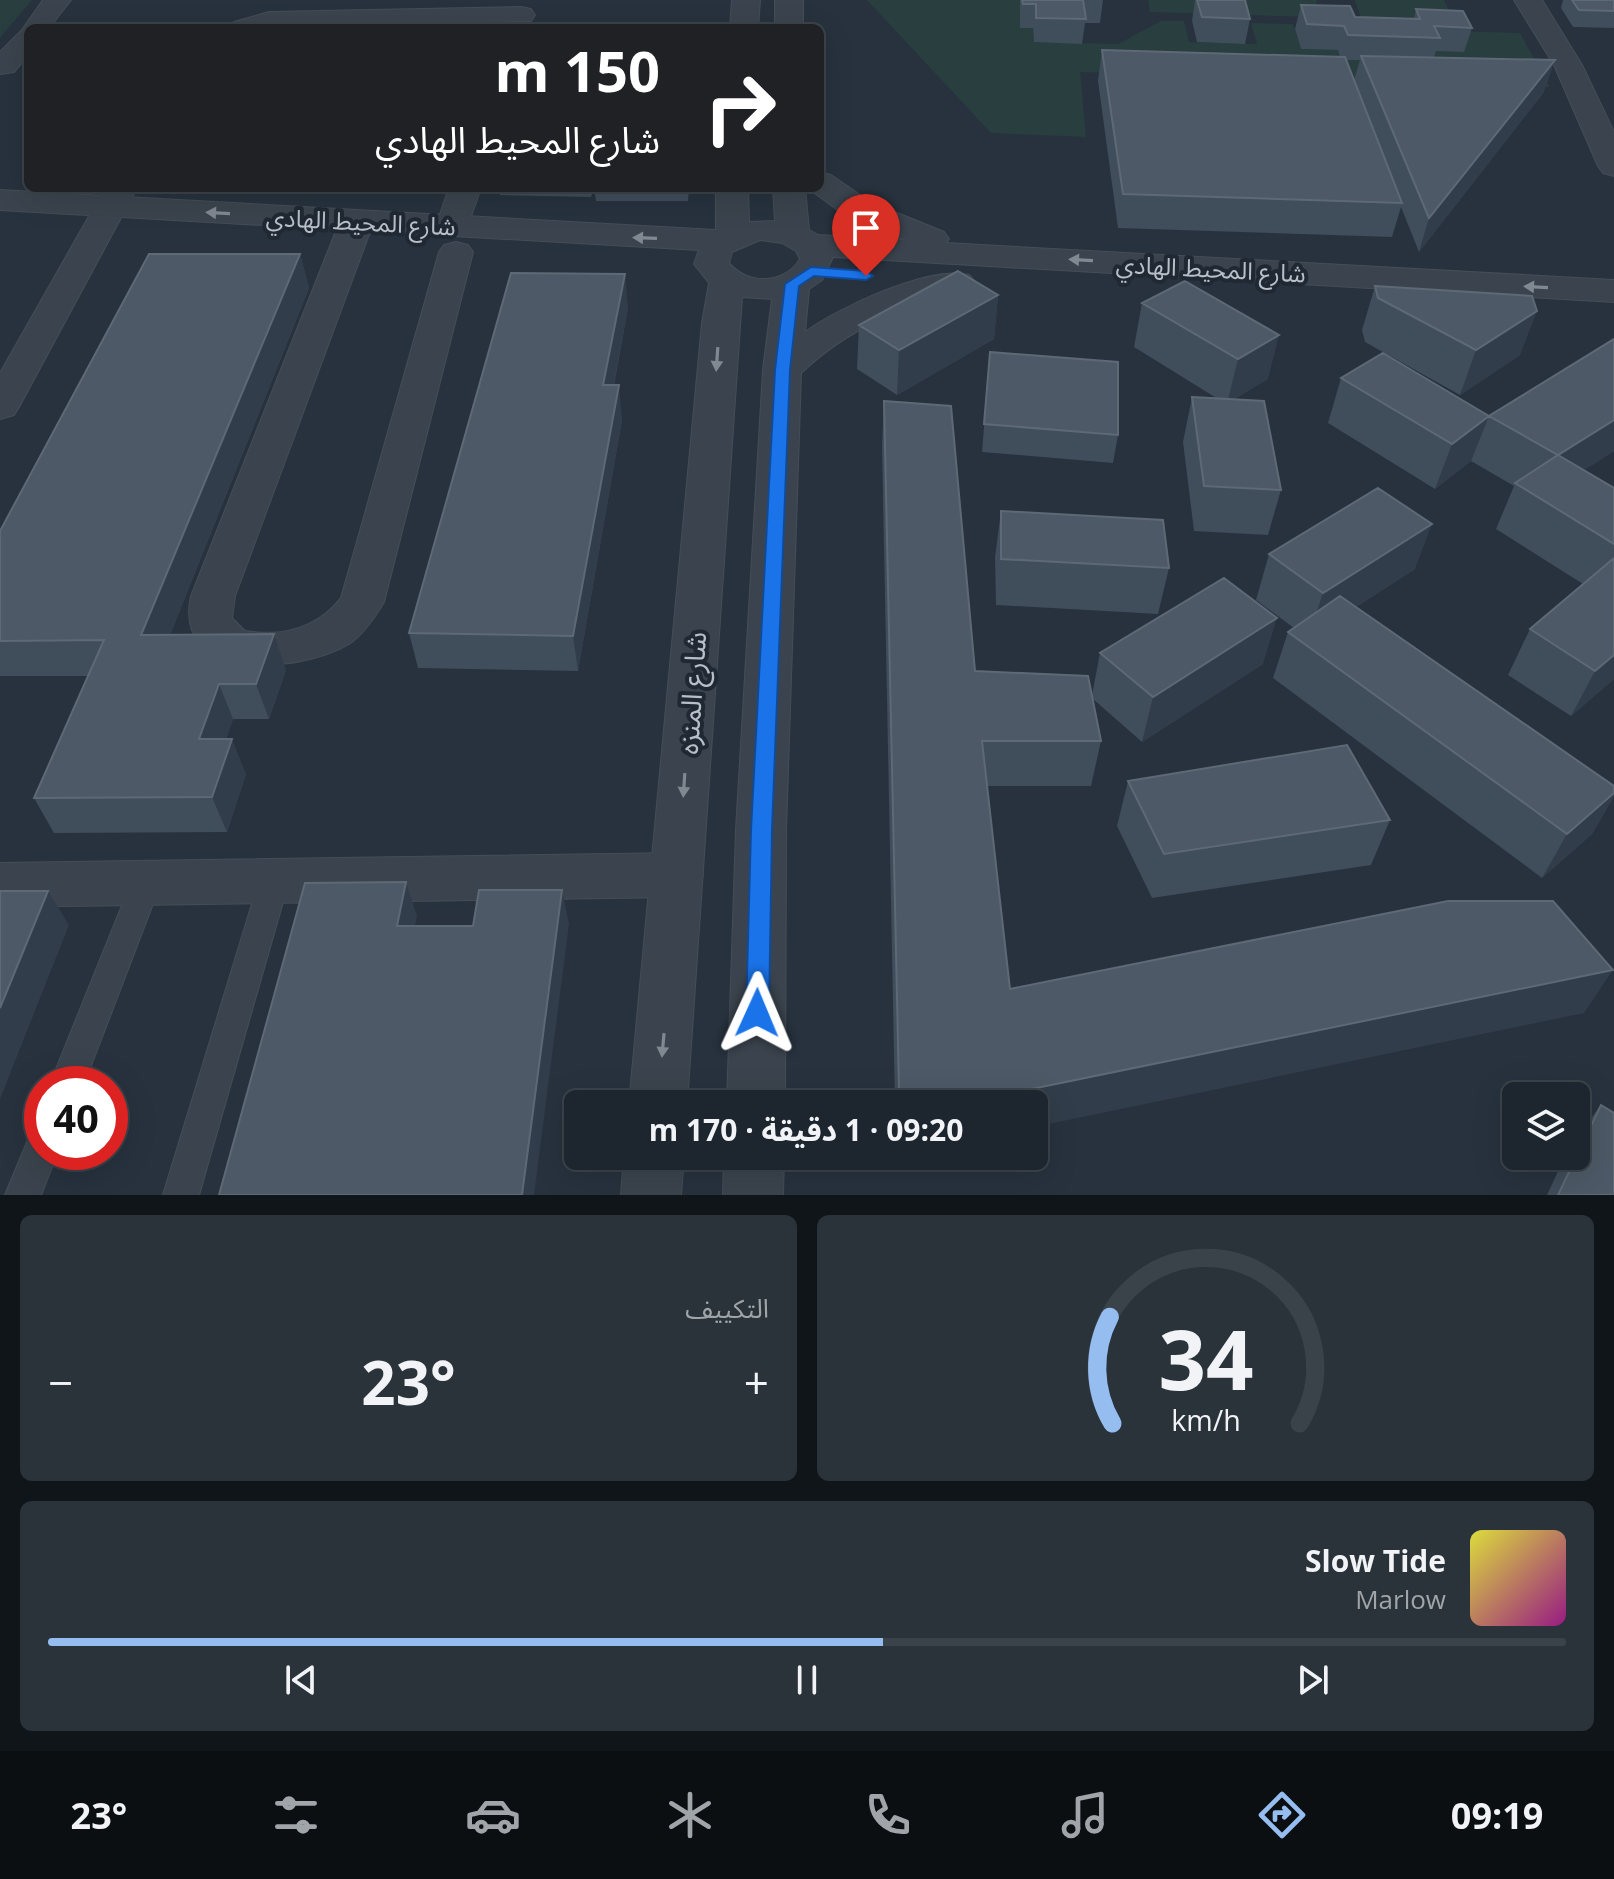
<!DOCTYPE html>
<html lang="ar">
<head>
<meta charset="utf-8">
<style>
	:root { --surface:#1d262e; --page:#2a323a; --text:#f1f3f6; --muted:#a0a5aa; --line:#3b434a; --accent:#96bdf0 }
	body { margin:0; font-family:"Open Sans","Noto Sans Arabic",sans-serif; background:var(--page); color:var(--text); direction:rtl; height:100vh; display:flex; flex-direction:column; font-size:30px; white-space:nowrap }
	* { box-sizing:border-box; margin:0 }
	p { font-size:26px; color:var(--muted) }
	.icon { flex:none; width:44px; height:44px; fill:none; stroke:currentColor; stroke-width:2; stroke-linecap:round; stroke-linejoin:round }
	.map { position:relative; height:1195px; overflow:hidden; direction:ltr }
	.side { display:flex; flex-direction:column; gap:20px; padding:20px; background:#101519; flex:1 }
	.side>* { flex:none }
	.guide { position:absolute; left:24px; top:24px; width:800px; height:168px; border-radius:12px; box-shadow:0 8px 32px #0002,0 0 0 2px var(--line); direction:rtl; background:#202124; color:#fff; overflow:hidden }
	.controls { position:absolute; left:1502px; top:1082px; display:grid; gap:16px }
	.controls a { display:grid; place-items:center; width:88px; height:88px; border-radius:12px; background:var(--surface); box-shadow:0 8px 32px #0002,0 0 0 2px var(--line); font-size:40px }
	.speed { position:absolute; left:24px; top:1066px; display:flex; gap:16px; font-size:40px; font-weight:700; text-align:center }
	.speed>* { display:grid; place-content:center; width:104px; height:104px; border-radius:50%; background:var(--surface); box-shadow:0 8px 32px #0002,0 0 0 2px var(--line); line-height:1 }
	.speed .limit { border:12px solid #d22; background:#fff; color:#111 }
	.pin { position:absolute; display:grid; place-items:center; width:68px; height:68px; color:#fff; margin:-82px -34px; border-radius:50% 50% 50% 0; rotate:-45deg; box-shadow:0 0 8px #0007 }
	.pin .icon { rotate:45deg }
	.me { position:absolute; width:88px; margin:-44px; rotate:1deg; stroke-linejoin:round; filter:drop-shadow(0 0 6px #0008) }
	.turn { display:flex; align-items:center; gap:28px; height:168px; padding:0 32px; font-size:36px }
	.turn .icon { width:104px; height:104px; stroke-width:2.5 }
	.turn b { display:block; font-size:56px; line-height:68px }
	.big { font-size:60px; font-weight:700; line-height:1.1 }
	.side .tile { flex:1; display:flex; flex-direction:column; justify-content:center; gap:12px; min-width:0; padding:0 28px; border-radius:12px; background:var(--page) }
	.side .dial { align-items:center; gap:0 }
	.dial svg { height:208px; overflow:visible; fill:none; stroke:var(--line); stroke-width:7; stroke-linecap:round; text-anchor:middle }
	.dial text { fill:var(--text); stroke:none }
	.song { display:flex; align-items:center; gap:24px }
	.cover { width:96px; height:96px; border-radius:12px; background:linear-gradient(135deg,hsl(60 70% 55%),hsl(310 70% 35%)) }
	.played { height:8px; border-radius:4px; background:linear-gradient(90deg,var(--accent) 55%,var(--line) 55%) }
	.keys { display:flex; justify-content:space-around; direction:ltr }
	.heat { display:flex; justify-content:space-between; align-items:center; font-size:44px; direction:ltr }
	.side .tiles { flex:1; display:grid; gap:20px; grid-template-columns:1fr 1fr }
	.tile:last-child { grid-column:span 2 }
	.trip { position:absolute; left:564px; top:1090px; width:484px; height:80px; border-radius:12px; background:var(--surface); box-shadow:0 8px 32px #0002,0 0 0 2px var(--line); font-weight:700; line-height:80px; text-align:center; direction:rtl }
	.menu { display:flex; height:128px; justify-content:space-around; align-items:center; background:#0c0f12; color:var(--muted) }
	.menu .icon { width:56px; height:56px }
	.menu .active { color:var(--accent) }
	.menu b { font-size:36px; color:var(--text) }
	.map>svg:first-child { display:block }
	.green { fill:#293e3f }
	.lines { fill:none; stroke-linecap:round; stroke-linejoin:round }
	.service-casing { stroke:#454d57; stroke-width:2 }
	.minor-casing { stroke:#454d57; stroke-width:2 }
	.tertiary-casing { stroke:#454d57; stroke-width:2 }
	.service { fill:#3b444e; fill-rule:evenodd }
	.minor { fill:#3b444e; fill-rule:evenodd }
	.tertiary { fill:#3b444e; fill-rule:evenodd }
	.wall { fill:#404d5a; fill-rule:evenodd }
	.shaded-wall { fill:#313d4a }
	.building { fill:#4d5966; stroke:#5e6976; stroke-width:2 }
	.oneway { fill:#808892 }
	.route { fill:#1a73e8; stroke:#114b97; stroke-width:2 }
	.labels { text-anchor:middle; dominant-baseline:central; stroke-width:8; stroke-linejoin:round; paint-order:stroke }
	.far-street-label { font-size:24px; fill:#b8bfc9; stroke:#202933 }
	.street-label { font-size:28px; fill:#b8bfc9; stroke:#202933 }
</style>
</head>
<body>
<div class="map">
<svg width="1614" height="1195" viewBox="0 0 1614 1195">
	<rect width="100%" height="100%" fill="#27323e"/>
	<path class="green" d="M0 0H32L0 38Z
		M867 0H1029L1020 10V27L1033 28 1034 42 1118 44 1161 21H1184L1189 42 1257 44 1251 23 1293 24 1301 49 1338 50 1342 60 1427 51 1454 31 1520 33 1550 87 1080 72 1086 137 991 133Z
		M1148 0H1317L1313 17 1150 12Z
		M1355 0H1444L1454 22 1361 18Z"/>
	<g class="lines">
		<defs>
			<path id="service" d="M274 868 285 872 289 881 199 1195H163L259 881 263 872Z
				M146 870 157 874 161 883 84 1084H50L131 883 135 874Z
				M42 1130V1152H58L41 1195H5L30 1135Z"/>
			<path id="minor" d="M43 0H71L49 28H28V55L14 72 0 74V52L22 30Z
				M1514 0H1542L1582 65 1614 132V176L1603 173 1598 166 1554 65Z
				M521 7 531 9 535 15 531 21 230 28 234 22 269 12Z
				M105 188H137L19 407 14 415 0 419V373Z
				M449 188H481L465 233 453 236 441 233 436 226Z
				M357 211 369 214 374 221 235 596 232 618 245 631C283 637 317 628 341 598L439 252 444 245 456 242 468 245 473 252 384 602C375 617 364 634 349 644 301 673 172 683 191 596L340 221 345 214Z
				M677 853 695 860 703 875 695 890 677 897 0 907V863Z"/>
			<path id="tertiary" d="M732 0H760L758 28H730Z
				M775 0H803V28H775Z
				M820 172 831 175 870 202 944 232 949 239 946 243 1614 280V302L833 257 822 280 809 289 805 332C838 308 929 265 969 275L975 282 969 289C906 305 849 327 801 373L786 830 785 1104H727L736 830 763 370 772 299 742 297 687 1104H629L702 323 709 283 694 264 699 250 0 210V190L716 230V188H748L749 222 775 221 773 188H805L809 230 818 235 906 240 846 216 809 189 820 188ZM760 240 782 243 796 251 800 259C785 285 747 285 729 263L732 252Z
				M624 1156H684L681 1195H621Z
				M724 1156H784L783 1195H723Z"/>
		</defs>
		<use href="#service" class="service-casing"/>
		<use href="#minor" class="minor-casing"/>
		<use href="#tertiary" class="tertiary-casing"/>
		<use href="#service" class="service"/>
		<use href="#minor" class="minor"/>
		<use href="#tertiary" class="tertiary"/>
	</g>
	<path class="wall" d="M1020 0H1103L1100 23H1085L1082 44 1034 42 1033 28H1020Z
		M1195 0H1245L1250 19 1245 44 1197 42 1192 21Z
		M1563 0H1614V28L1573 27 1561 8Z
		M1301 5 1355 17 1414 19 1416 9 1472 28 1464 52 1436 51 1434 57 1544 92 1419 252 1401 207 1392 237 1118 228 1098 81 1102 50 1340 57 1338 50 1301 49 1295 29ZM1347 60H1360L1354 80Z
		M499 188H594L591 197 500 195Z
		M594 188H689L688 201H596Z
		M300 254 309 288 170 635 286 670 269 719H233L226 739 246 774 227 832 54 833 34 798 88 676H0V531Z
		M1185 281 1268 379 1234 399 1281 490 1268 535 1194 531 1183 442 1192 397 1218 399 1134 347 1142 303Z
		M1375 286 1520 355 1460 395 1365 342 1362 330Z
		M998 295 994 339 897 395 857 369 859 325Z
		M628 308 614 385 622 420 578 671 418 668 409 633Z
		M1614 339V451L1584 470 1614 488V679L1571 716 1508 675 1530 629 1583 584 1496 529 1514 486 1471 461 1489 416Z
		M990 352 1118 435 1113 463 982 452Z
		M1341 378 1489 416 1471 461 1435 489 1328 423Z
		M884 401 975 671 1092 695 1100 653 1263 664 1142 742 1093 699 1101 741 1091 786H987L1010 989 1584 1013 1034 1104H895L882 446Z
		M1001 511 1169 568 1158 614 996 605 995 557Z
		M1269 554 1415 569 1356 607 1614 786V796L1592 834 1542 878 1273 678 1288 632 1294 628 1256 600Z
		M1128 781 1390 820 1371 865 1152 898 1117 826Z
		M1601 1105 1614 1195H1547L1565 1156H1576V1138Z"/>
	<path class="shaded-wall" d="M1555 60 1544 92 1419 252 1429 218Z
		M300 254 309 288 156 670 141 635Z
		M625 274 628 308 607 420 603 385Z
		M998 295 994 339 897 395 899 350Z
		M1537 311 1520 355 1460 395 1476 350Z
		M1279 335 1268 379 1227 404 1238 359Z
		M619 385 622 420 578 671 573 636Z
		M1489 416 1471 461 1435 489 1452 444Z
		M1614 420V451L1540 499 1558 455Z
		M1432 524 1415 569 1308 638 1323 593Z
		M1277 618 1263 664 1142 742 1153 697Z
		M274 634 286 670 269 719 256 684Z
		M1614 655V679L1571 716 1595 671Z
		M219 684 233 719 214 774 199 739Z
		M232 739 246 774 227 832 212 797Z
		M1614 793V796L1592 834 1542 878 1567 834Z
		M406 882 417 916 408 960 397 926Z
		M562 890 569 924 534 1195H522Z
		M48 891 69 925 0 1099V1008Z
		M1613 970 1584 1013 1034 1127V1104H1000L1002 1095Z"/>
	<path class="building" d="M1022 0H1083L1086 19 1036 18V4H1023Z
		M1197 0H1245L1250 19 1202 17Z
		M1572 0H1614V11L1579 10Z
		M1301 5 1350 6 1355 17 1420 19 1416 9 1463 11 1472 28 1434 26 1440 38 1348 35 1344 26 1307 24Z
		M574 24H611L610 28H572Z
		M1102 50 1345 57 1402 203 1123 194Z
		M1361 56 1555 60 1429 218Z
		M149 254H300L141 635 274 634 256 684H219L199 739H232L212 797 34 798 104 640 0 641V531Z
		M958 271 998 295 899 350 859 325Z
		M511 273 625 274 603 385H619L573 636 409 633Z
		M1185 281 1279 335 1238 359 1142 303Z
		M1375 286 1532 296 1537 311 1476 350 1378 298Z
		M1614 339V420L1558 455 1489 416Z
		M990 352 1118 362V435L984 424Z
		M1383 353 1489 416 1452 444 1341 378Z
		M1192 397 1264 401 1281 490 1204 486Z
		M884 401 951 406 975 671 1088 676 1101 741H982L1010 989 1448 901H1553L1613 970 1002 1095 899 1089Z
		M1558 455 1614 488V544L1515 483Z
		M1378 488 1432 524 1323 593 1269 554Z
		M1001 511 1163 520 1169 568 1001 559Z
		M1614 558V655L1595 671 1530 629Z
		M1224 578 1277 618 1153 697 1100 653Z
		M1340 596 1614 786V793L1567 834 1288 632Z
		M1347 745 1390 820 1164 854 1128 781Z
		M406 882 397 926H473L479 890H562L522 1195H219L305 883Z
		M0 891H48L0 1008Z
		M1601 1105 1614 1113V1195H1558Z"/>
	<defs><path id="oneway-solid" d="M-6-.8H1V-3.2L6.5 0L1 3.2V.8H-6Z" transform="scale(2)"/></defs>
	<g class="oneway">
		<use href="#oneway-solid" transform="translate(218 213) rotate(-177)"/>
		<use href="#oneway-solid" transform="translate(645 238) rotate(-178)"/>
		<use href="#oneway-solid" transform="translate(1081 260) rotate(-177)"/>
		<use href="#oneway-solid" transform="translate(1536 287) rotate(-177)"/>
		<use href="#oneway-solid" transform="translate(717 359) rotate(94)"/>
		<use href="#oneway-solid" transform="translate(684 785) rotate(94)"/>
		<use href="#oneway-solid" transform="translate(663 1045) rotate(95)"/>
	</g>
	<path class="route" d="M811 267 866 271 873 276 866 280 814 276 799 286 790 370 772 830 769 1013 766 1020 757 1023 749 1020 746 1013 751 830 775 370 785 284Z"/>
	<g class="labels">
		<g class="far-street-label">
			<text transform="translate(361 221) rotate(3)">شارع المحيط الهادي</text>
			<text transform="translate(1211 268) rotate(3)">شارع المحيط الهادي</text>
		</g>
		<g class="street-label">
			<text transform="translate(691 693) rotate(-86)">شارع المنزه</text>
		</g>
	</g>
</svg>
<div class="controls">
<a><svg class="icon" aria-label="layers" viewBox="0 0 24 24"><path d="M12 4l9 5-9 5-9-5zM3 14l9 5 9-5"/></svg></a>
</div>
<div class="speed"><div class="limit">40</div></div>
<div class="pin" style="left:866px;top:276px;background:#d93025"><svg class="icon" aria-label="arrive" viewBox="0 0 24 24"><path d="M6 21V4h12l-3 4 3 4H6"/></svg></div>
<svg class="me" style="left:757px;top:1013px" viewBox="-20 -20 40 40"><path d="M0-17L14 15 0 8-14 15z" fill="#1a73e8" stroke="#fff" stroke-width="4"/></svg>
<div class="trip">09:20 · 1 دقيقة · 170 m</div>
<div class="guide">
<div class="turn"><svg class="icon" aria-label="right" viewBox="0 0 24 24"><path d="M7 20v-9h11M14 6l5 5-5 5"/></svg><div><b>150 m</b>شارع المحيط الهادي</div></div>
</div>
</div>
<section class="side">
<div class="tiles">
<div class="tile dial"><svg viewBox="0 0 100 80">
<path d="M14 69A42 42 0 1 1 86 69"/>
<path d="M14 69A42 42 0 0 1 13 28" stroke="#96bdf0"/>
<text x="50" y="56" font-size="32" font-weight="700">34</text>
<text x="50" y="72" font-size="11">km/h</text>
</svg></div>
<div class="tile"><p>التكييف</p>
<div class="heat"><a>−</a><b class="big">23°</b><a>+</a></div>
</div>
<div class="tile">
<div class="song"><i class="cover"></i><div><b>Slow Tide</b><p>Marlow</p></div></div>
<div class="played"></div>
<div class="keys"><svg class="icon" aria-label="previous" viewBox="0 0 24 24"><path d="M18 5L8 12l10 7zM5 5v14"/></svg><svg class="icon" aria-label="pause" viewBox="0 0 24 24"><path d="M8 5v14M16 5v14"/></svg><svg class="icon" aria-label="next" viewBox="0 0 24 24"><path d="M6 5l10 7-10 7zM19 5v14"/></svg></div>
</div>
</div>
</section>
<nav class="menu">
<b>09:19</b>
<svg class="icon active" aria-label="directions" viewBox="0 0 24 24"><path d="M12 3l9 9-9 9-9-9zM9 14v-3h6M13 9l2 2-2 2"/></svg>
<svg class="icon" aria-label="music" viewBox="0 0 24 24"><path d="M9 18V5l10-2v13"/><circle cx="6" cy="18" r="3"/><circle cx="16" cy="16" r="3"/></svg>
<svg class="icon" aria-label="phone" viewBox="0 0 24 24"><path d="M5 4h4l2 5-3 2q2 4 5 5l2-3 5 2v4C11 20 4 13 5 4z"/></svg>
<svg class="icon" aria-label="climate" viewBox="0 0 24 24"><path d="M12 3v18M4 7l16 10M4 17L20 7"/></svg>
<svg class="icon" aria-label="car" viewBox="0 0 24 24"><path d="M5 17H2v-5l4-1 3-4h7l3 4 3 1v5h-3M9 17h6M6 11h13"/><circle cx="7" cy="17" r="2"/><circle cx="17" cy="17" r="2"/></svg>
<svg class="icon" aria-label="filters" viewBox="0 0 24 24"><path d="M4 7h16M4 17h16"/><circle cx="9" cy="7" r="2"/><circle cx="15" cy="17" r="2"/></svg>
<b>23°</b>
</nav>
</body>
</html>
